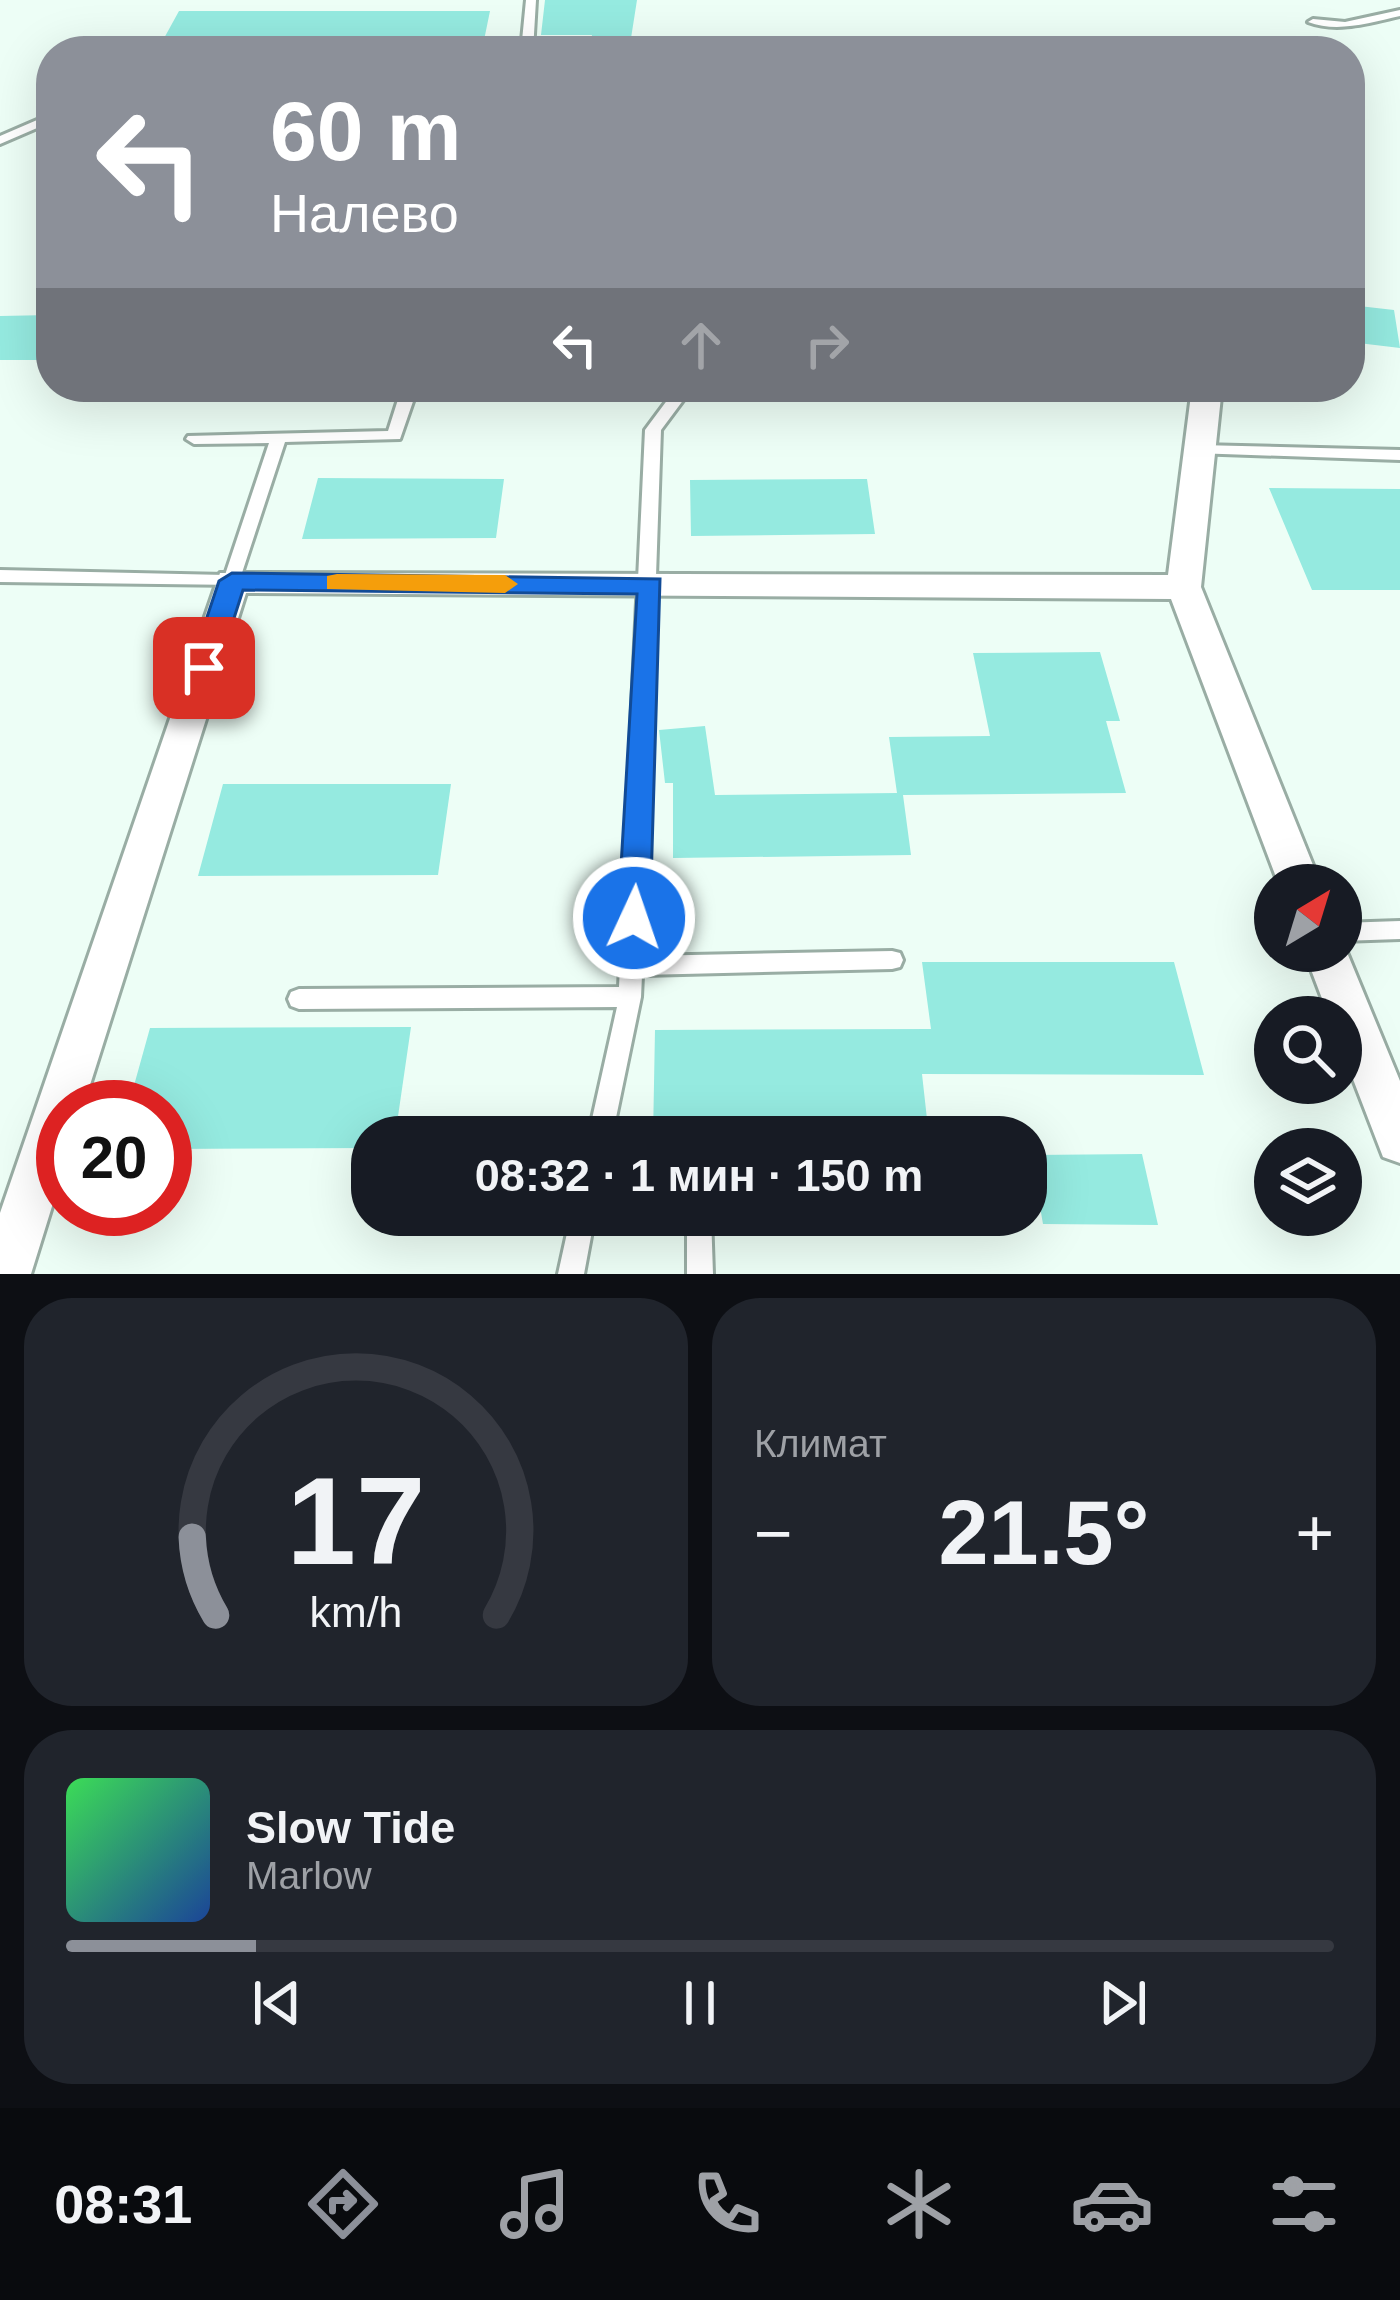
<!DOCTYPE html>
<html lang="ru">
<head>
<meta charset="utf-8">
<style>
	:root { --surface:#171b24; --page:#20242c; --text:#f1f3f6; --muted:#9ea1a6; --line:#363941; --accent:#8c9099 }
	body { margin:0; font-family:Helvetica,sans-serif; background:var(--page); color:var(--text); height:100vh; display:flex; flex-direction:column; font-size:45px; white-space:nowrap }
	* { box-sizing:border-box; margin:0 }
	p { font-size:39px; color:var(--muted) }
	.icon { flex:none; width:66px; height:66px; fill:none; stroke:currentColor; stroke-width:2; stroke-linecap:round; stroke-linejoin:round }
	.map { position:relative; height:1274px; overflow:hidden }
	.drawer { display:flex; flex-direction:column; gap:24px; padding:24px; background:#0d0f14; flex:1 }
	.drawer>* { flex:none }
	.guide { position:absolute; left:36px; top:36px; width:1329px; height:366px; border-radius:48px; box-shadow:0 12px 48px #0002; background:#8c9099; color:#fff; overflow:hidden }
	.needle { width:78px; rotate:38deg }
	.tools { position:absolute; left:1254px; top:864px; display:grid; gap:24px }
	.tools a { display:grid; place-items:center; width:108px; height:108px; border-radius:50%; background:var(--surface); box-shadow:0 12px 48px #0002; font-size:60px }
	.speed { position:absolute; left:36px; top:1080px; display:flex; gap:24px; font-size:60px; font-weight:700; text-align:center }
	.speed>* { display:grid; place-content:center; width:156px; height:156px; border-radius:50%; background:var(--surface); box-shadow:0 12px 48px #0002; line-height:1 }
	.speed .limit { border:18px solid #d22; background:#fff; color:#111 }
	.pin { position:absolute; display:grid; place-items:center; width:102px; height:102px; color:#fff; margin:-51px; border-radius:24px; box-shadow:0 6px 18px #0006 }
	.me { position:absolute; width:132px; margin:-66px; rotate:3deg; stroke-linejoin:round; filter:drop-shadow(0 0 9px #0008) }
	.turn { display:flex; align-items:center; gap:42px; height:252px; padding:0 36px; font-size:54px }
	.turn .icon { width:156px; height:156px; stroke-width:2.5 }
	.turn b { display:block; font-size:84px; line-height:102px }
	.lanes { display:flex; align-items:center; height:114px; padding:0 36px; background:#0003; justify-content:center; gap:60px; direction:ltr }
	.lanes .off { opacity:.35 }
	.big { font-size:90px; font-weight:800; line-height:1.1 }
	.drawer .widget { flex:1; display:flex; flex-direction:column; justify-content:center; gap:18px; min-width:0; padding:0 42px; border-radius:48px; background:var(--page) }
	.drawer .dial { align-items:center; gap:0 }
	.dial svg { height:312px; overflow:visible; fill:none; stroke:var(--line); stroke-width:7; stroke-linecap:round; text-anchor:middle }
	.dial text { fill:var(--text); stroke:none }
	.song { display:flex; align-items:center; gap:36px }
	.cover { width:144px; height:144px; border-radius:18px; background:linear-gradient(135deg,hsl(130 70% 55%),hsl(220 70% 35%)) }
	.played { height:12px; border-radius:6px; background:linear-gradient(90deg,var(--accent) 15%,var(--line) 15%) }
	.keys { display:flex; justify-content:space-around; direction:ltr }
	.heat { display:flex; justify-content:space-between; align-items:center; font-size:66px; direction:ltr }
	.drawer .tiles { flex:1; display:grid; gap:24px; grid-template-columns:1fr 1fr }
	.widget:last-child { grid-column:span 2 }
	.trip { position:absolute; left:351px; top:1116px; width:696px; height:120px; border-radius:48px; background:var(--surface); box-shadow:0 12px 48px #0002; font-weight:800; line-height:120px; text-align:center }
	.tabs { display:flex; height:192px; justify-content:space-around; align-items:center; background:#090b0e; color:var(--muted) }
	.tabs .icon { width:84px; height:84px }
	.tabs .active { color:var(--accent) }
	.tabs b { font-size:54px; color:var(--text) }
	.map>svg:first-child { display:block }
	.building { fill:#95eae0 }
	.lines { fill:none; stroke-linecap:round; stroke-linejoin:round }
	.service-casing { stroke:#99ada4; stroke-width:6 }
	.minor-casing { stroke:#99ada4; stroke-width:6 }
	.service { fill:#fff; fill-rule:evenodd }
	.minor { fill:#fff; fill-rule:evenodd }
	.route { fill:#1a73e8; stroke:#114b97; stroke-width:3 }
	.slow { fill:#f59e0b }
</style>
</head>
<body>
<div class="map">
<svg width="1400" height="1274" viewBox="0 0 1400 1274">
	<rect width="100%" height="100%" fill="#edfef6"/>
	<path class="building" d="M545 0H637L629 51H588L592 35H541Z
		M179 11H490L482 50 157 51Z
		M1350 305 1394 310 1400 348 1350 342Z
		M51 315V360H0V316Z
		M318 478 504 479 496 538 302 539Z
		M867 479 875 534 691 536 690 480Z
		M1269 488 1400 489V590H1312Z
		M1100 652 1120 721H1106L1126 793 903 795 911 855 673 858V783H665L659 730 705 726 715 795 897 793 889 737 990 736 973 653Z
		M223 784H451L438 875 198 876Z
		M922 962H1174L1204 1075 922 1074 929 1137H653L655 1030 931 1029Z
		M411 1027 395 1137H372V1148L165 1149V1107H128L150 1028Z
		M1142 1154 1158 1225 1043 1224 1031 1155Z"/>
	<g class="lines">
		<defs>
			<path id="service" d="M526 0H536L533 51H521Z
				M1400 10V16C1369 23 1337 33 1308 22L1313 19 1345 22Z
				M51 114V122L0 144V136Z
				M402 387H418L400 439 285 442 238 585 0 582V570L225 575 269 443 194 444 186 439 188 436 388 431Z
				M677 387H693L661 430 643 956 892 951 900 953 903 960 900 967 892 969 642 975 641 997 612 1137H588L617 1007 299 1009 291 1006 288 999 291 992 299 989 619 987 645 430Z
				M1200 445 1400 450V460L1194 453 1192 450Z
				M1400 921V939L1341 941V923Z
				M571 1215H595L584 1274H558Z
				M687 1215H711L713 1274H687Z"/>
			<path id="minor" d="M1192 387H1222L1201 587 1321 885H1279L1171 599 246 593 83 1107H63V1171L31 1274H0V1213L220 573 1168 575Z
				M1341 938 1400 1081V1163L1383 1157 1341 1048V1017H1329L1304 951H1341Z"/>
		</defs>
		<use href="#service" class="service-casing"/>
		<use href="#minor" class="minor-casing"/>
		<use href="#service" class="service"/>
		<use href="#minor" class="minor"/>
	</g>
	<path class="route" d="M232 573 660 579 650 918 646 928H623L618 918 637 594 243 590 218 668 204 678 194 675 190 668 219 581Z"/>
	<path class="slow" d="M337 574 505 575 518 584 505 593 327 589V576Z"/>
</svg>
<div class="tools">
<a><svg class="needle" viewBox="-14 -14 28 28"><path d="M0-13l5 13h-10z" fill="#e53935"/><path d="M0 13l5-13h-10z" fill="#9ea1a6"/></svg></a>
<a><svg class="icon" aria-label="search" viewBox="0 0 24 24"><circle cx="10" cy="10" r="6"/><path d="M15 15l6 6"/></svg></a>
<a><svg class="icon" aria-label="layers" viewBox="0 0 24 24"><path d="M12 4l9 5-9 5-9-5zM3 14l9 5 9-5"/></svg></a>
</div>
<div class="speed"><div class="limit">20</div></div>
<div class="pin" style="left:204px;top:668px;background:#d93025"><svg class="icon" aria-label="arrive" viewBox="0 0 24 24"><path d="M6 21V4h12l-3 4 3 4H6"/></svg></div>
<svg class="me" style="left:634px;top:918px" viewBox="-20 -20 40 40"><circle r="17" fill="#1a73e8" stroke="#fff" stroke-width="3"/><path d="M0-11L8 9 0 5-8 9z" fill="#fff"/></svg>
<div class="trip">08:32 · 1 мин · 150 m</div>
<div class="guide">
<div class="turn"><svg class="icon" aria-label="left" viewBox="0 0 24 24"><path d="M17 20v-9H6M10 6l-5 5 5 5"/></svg><div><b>60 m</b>Налево</div></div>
<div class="lanes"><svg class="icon" aria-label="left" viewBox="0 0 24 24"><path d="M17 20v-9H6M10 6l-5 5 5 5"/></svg><svg class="icon off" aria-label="ahead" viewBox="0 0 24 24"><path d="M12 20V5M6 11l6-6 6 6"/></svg><svg class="icon off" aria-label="right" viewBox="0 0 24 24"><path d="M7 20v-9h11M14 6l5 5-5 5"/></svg></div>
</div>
</div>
<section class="drawer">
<div class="tiles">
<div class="widget dial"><svg viewBox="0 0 100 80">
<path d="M14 69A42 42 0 1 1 86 69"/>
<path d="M14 69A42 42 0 0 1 8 49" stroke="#8c9099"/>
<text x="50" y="56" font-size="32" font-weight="700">17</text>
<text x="50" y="72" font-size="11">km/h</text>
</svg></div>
<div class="widget"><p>Климат</p>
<div class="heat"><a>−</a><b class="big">21.5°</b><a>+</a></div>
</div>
<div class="widget">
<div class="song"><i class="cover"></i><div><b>Slow Tide</b><p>Marlow</p></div></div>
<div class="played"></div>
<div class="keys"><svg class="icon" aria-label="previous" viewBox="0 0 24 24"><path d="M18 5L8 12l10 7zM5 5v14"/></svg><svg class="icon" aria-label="pause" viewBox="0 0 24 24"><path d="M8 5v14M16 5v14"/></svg><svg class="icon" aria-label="next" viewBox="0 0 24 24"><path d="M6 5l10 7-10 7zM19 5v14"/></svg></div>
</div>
</div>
</section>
<nav class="tabs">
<b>08:31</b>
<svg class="icon active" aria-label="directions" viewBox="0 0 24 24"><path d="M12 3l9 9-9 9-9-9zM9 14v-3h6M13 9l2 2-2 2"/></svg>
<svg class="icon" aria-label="music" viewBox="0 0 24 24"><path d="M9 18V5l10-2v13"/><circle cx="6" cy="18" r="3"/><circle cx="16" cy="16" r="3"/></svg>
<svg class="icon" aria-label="phone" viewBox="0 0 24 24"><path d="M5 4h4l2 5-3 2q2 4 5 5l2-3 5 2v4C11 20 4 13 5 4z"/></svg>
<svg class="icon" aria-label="climate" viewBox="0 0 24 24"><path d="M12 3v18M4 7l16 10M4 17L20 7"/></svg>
<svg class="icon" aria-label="car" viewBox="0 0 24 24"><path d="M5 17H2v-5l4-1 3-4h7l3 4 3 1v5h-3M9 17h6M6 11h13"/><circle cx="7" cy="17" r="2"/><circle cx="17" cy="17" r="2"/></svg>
<svg class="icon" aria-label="filters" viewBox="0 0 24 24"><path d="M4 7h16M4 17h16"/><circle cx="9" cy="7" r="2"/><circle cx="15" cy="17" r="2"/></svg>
</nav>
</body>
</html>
